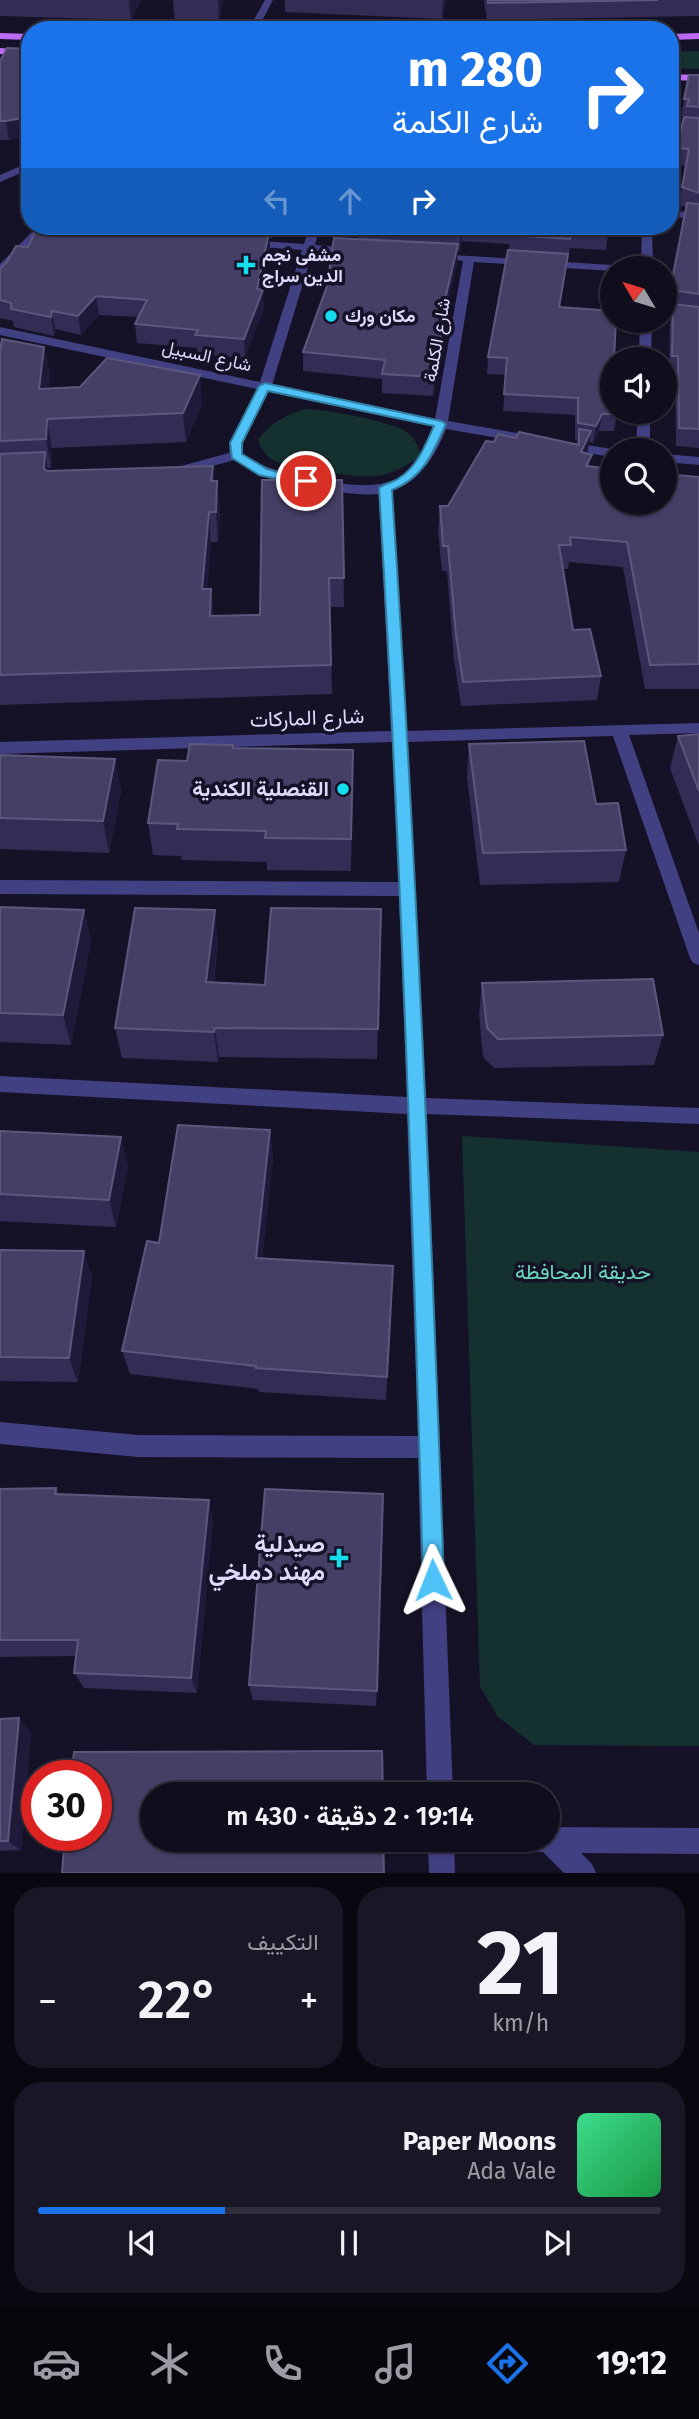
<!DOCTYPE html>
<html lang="ar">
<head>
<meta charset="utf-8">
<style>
	:root { --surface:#100e1d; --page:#191726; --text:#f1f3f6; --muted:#9c9ca4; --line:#302e3b; --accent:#1a73e8 }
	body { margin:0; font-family:"Fira Sans",Vazirmatn,sans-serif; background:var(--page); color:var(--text); direction:rtl; height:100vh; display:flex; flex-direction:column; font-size:26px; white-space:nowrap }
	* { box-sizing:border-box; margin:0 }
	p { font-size:23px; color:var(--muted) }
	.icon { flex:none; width:38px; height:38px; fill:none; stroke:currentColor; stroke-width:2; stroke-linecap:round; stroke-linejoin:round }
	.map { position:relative; height:1873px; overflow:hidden; direction:ltr }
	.panel { display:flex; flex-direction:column; gap:14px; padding:14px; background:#090810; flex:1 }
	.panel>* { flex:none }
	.top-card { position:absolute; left:21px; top:21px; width:658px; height:214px; border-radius:28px; box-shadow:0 2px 5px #0004,0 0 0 2px var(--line); direction:rtl; background:#1a73e8; color:#fff; overflow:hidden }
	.needle { width:46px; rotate:308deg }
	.tools { position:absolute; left:600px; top:256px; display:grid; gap:14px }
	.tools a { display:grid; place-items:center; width:77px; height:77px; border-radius:50%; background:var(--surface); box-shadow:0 2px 5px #0004,0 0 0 2px var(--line); font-size:35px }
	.speed { position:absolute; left:21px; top:1760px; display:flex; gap:14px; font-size:35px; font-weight:700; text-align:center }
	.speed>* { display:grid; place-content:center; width:91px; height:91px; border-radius:50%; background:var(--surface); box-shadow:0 2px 5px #0004,0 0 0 2px var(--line); line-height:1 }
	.speed .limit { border:10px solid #d22; background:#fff; color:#111 }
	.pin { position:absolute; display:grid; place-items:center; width:60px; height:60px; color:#fff; margin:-30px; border:4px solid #fff; border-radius:50%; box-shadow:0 2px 7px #0007 }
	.me { position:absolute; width:77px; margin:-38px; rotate:358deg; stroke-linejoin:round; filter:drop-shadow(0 0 5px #0008) }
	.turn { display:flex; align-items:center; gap:24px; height:147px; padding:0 21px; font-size:32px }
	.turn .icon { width:91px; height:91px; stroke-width:2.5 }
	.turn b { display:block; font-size:49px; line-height:60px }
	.lanes { display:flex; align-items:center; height:66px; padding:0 21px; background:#0003; justify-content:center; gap:35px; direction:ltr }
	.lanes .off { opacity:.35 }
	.big { font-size:52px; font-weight:600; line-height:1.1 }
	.panel .widget { flex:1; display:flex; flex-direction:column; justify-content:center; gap:10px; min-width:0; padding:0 24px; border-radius:28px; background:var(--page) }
	.panel .dial { align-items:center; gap:0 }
	.dial b { font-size:91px; line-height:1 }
	.song { display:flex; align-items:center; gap:21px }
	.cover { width:84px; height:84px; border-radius:10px; background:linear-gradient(135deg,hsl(150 70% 55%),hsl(140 70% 35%)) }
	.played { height:7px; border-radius:4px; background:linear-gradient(90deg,var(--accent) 30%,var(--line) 30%) }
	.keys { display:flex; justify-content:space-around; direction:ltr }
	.heat { display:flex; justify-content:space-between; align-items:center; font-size:38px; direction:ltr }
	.panel .tiles { flex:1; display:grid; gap:14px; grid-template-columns:1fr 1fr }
	.widget:last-child { grid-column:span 2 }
	.trip { position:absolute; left:140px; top:1782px; width:420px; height:70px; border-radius:35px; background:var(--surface); box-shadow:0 2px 5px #0004,0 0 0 2px var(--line); font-weight:600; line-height:70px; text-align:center; direction:rtl }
	.menu { display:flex; height:112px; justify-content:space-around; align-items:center; background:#06060c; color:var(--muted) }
	.menu .icon { width:49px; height:49px }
	.menu .active { color:var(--accent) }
	.menu b { font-size:32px; color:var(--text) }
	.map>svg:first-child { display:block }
	.green { fill:#15312f }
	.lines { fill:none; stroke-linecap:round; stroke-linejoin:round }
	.minor { fill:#414082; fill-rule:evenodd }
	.major { fill:#bd6af4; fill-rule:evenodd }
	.wall { fill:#332c54 }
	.shaded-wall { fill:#1f1a3a }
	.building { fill:#453f66; stroke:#5d577d; stroke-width:2 }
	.route { fill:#4fc3f7; stroke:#337fa1; stroke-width:2 }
	.poi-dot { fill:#15ddee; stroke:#151227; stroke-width:2.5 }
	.labels { text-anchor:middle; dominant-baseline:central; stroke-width:7; stroke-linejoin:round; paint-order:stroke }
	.far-poi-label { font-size:18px; font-weight:bold; fill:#dedafc; stroke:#151227; text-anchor:start }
	.far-street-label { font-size:18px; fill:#dedafc; stroke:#151227 }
	.street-label { font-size:21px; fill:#dedafc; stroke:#151227 }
	.poi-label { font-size:21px; font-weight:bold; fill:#dedafc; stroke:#151227; text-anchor:end }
	.park-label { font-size:21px; fill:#6bd8ba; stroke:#151227 }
	.near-poi-label { font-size:24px; font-weight:bold; fill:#dedafc; stroke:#151227; text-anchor:end }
</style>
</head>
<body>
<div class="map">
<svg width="699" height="1873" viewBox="0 0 699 1873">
	<rect width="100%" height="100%" fill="#151227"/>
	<path class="green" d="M699 51V69L670 68V52Z
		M304 409C324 409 390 421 407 432 415 438 418 447 421 455 409 465 393 474 377 476 357 478 299 469 279 463 268 459 262 451 258 440 270 423 284 416 304 409Z
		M462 1136 699 1152V1746L534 1745 497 1716 480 1686Z"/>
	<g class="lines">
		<path class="minor" d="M265 0H273L257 30H248Z
			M670 124 699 127V133L670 130Z
			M30 162V169L0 182V175Z
			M670 210 699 214V220L670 216Z
			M38 226H49L0 273V264Z
			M310 226H320L315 245 355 248 361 251 355 254 313 251 272 385 435 419 463 261 453 259V255L612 265 618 268H612V271L474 262 448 421 540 437 546 441 540 445 446 429C436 455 420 481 392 491L407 731 699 723V733L629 735 699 933V965L693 963 690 958 613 736 408 742 426 1098 699 1108V1124L427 1114 453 1794H427L418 1458 138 1457 0 1444V1422L138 1435 418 1436 407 1114 0 1092V1076L407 1097 399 896 0 894V880L398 882 392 742 0 754V742L391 731 379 494C341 497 265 482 235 460L182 474 177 473V467L229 453 230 443 257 389 0 335V327L260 382 302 250 247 246 241 243 247 240 304 244ZM269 391 433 426C413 492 376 490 318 480 291 475 266 470 243 454L242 443Z
			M642 226H652L653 268H641Z
			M665 311 699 315V323L665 319Z
			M640 320H652L651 359H639Z
			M638 411H650V450H636Z
			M568 442 612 449 615 450 612 457 563 449V443Z
			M665 454 699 457V465L665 462Z
			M548 1827 699 1828V1854L581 1853 592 1864 596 1873H564L543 1852H500L491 1848 487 1839H548Z
			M428 1839H454L455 1873H429Z"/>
		<path class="major" d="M0 33 30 34V40L0 39Z
			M699 33V39L670 40V34Z
			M0 48 30 50V56L0 54Z
			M670 74 699 75V81L670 80Z"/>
	</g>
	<path class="wall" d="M0 0H141L131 20 0 16Z
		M173 0H223L219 21H175Z
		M285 0H446L442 19 285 12Z
		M484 0H699V16L487 20Z
		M30 49V134L26 136 9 140H0V61Z
		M689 75H699V448L676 446 675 375 669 374 670 322 673 309H667L686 207 679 205 686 166 674 165 677 148 685 116H681Z
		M48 226H292L290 233 274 232 272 238H269L270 250 262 290 264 308 245 358 197 354V348L137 343 135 324 138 317 99 315 81 335 55 329 54 336 14 327 13 321 0 318V269L28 247Z
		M358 226H609L606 250 570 248 560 307 614 359 612 411 617 414 614 431H599L593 443 589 442 588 454 590 467 699 477V689H645L623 567 569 562 568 569H563L573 630 601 676 597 700 461 706 454 660 447 571H442L438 531 440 506H448L494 442 516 438 576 444 577 440H575V415L503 411 506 375 487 374 488 357 510 244 462 241 459 252 458 251 457 263 444 319 443 336 433 396 382 393V379L303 371V352L358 239Z
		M44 347 50 376 48 389 202 404 186 442 52 448 51 468H48V471L213 466 214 481 220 510 218 542H211L207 589 214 616 260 615 342 480 344 607H330L332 694 0 705V351Z
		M699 734V846L670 768 678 736Z
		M469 744 596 804 626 850 619 882 480 885 467 777Z
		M233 748 353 782 351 871 267 870V862L182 860 181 856 153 855 148 823 187 761Z
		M0 755 115 759 121 791 109 853 0 849Z
		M0 907 84 910 91 941 71 1045 0 1042Z
		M381 909 377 1059 219 1057 218 1062 122 1058 115 1028 218 941 214 982 265 985Z
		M482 983 663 1035 654 1065 494 1068 483 1057 479 1014Z
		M270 1130 273 1158 262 1258 393 1266 386 1400 259 1392 258 1389 130 1374 122 1351 159 1243Z
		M0 1131 128 1165 116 1227 0 1221Z
		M0 1250 92 1277 78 1382 0 1381Z
		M56 1488 59 1494 213 1520 197 1693 84 1688 74 1673 76 1656 0 1657V1489Z
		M249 1685 377 1691 376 1706 253 1700Z
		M0 1719 31 1732 21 1850 0 1851Z"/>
	<path class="shaded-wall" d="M129 0H141L131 20Z
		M218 0H223L219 21Z
		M443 0H446L442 19Z
		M30 113V134L26 136 9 140 6 121Z
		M462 226V241L459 252 461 232Z
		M269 232 270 250 260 297 263 290 264 308 245 358 244 339 257 289Z
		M458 244 457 263 444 319 443 336 433 396 434 377 441 317Z
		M96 296 99 315 81 335 78 316Z
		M52 311 55 329 54 336 51 317Z
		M44 347 50 376 45 419 39 389Z
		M200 375 202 404 186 442 183 413Z
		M602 414 599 431 593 443 596 426Z
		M47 419 52 448 51 468 46 439Z
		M591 431 587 456 581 452Z
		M45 452 50 482 44 469Z
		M217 481 220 510 218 542 216 512Z
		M209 512 211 542 205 619 202 589Z
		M211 589 214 619 210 616Z
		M353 750V782L351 871V839Z
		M115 759 121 791 109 853 103 821Z
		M84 910 91 941 71 1045 63 1015Z
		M215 910 218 941 210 1012 206 982Z
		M215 1028 219 1057 218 1062 214 1032Z
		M270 1130 273 1158 259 1284 256 1258Z
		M121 1137 128 1165 116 1227 109 1200Z
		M84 1251 92 1277 78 1382 69 1358Z
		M209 1500 213 1520 197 1693 191 1678Z
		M19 1718 31 1732 21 1850 8 1841Z"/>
	<path class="building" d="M488 0H658L488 3Z
		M7 48 30 49V113L23 118 6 121H0V61Z
		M689 75H699V107L687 106 689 99H684Z
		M684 117 699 118V193L682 187 689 149 677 148Z
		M687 203 699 204V294L670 290Z
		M38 226H177L269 232 257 289 263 290 244 339 195 335 198 330 135 324 147 300 96 296 78 316 52 311 51 317 11 309V303L0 300V269L7 262 16 246 28 247Z
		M376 226H462L461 232Z
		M513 226H609V230L572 228 570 239 511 235Z
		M334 238 458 244 441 317H444L434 377 382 374 385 360 303 352 327 286Z
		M508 250 568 254 559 307 612 311V320H616L614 359H612V411H617V414H602L596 426 578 423V398L504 394 507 358 488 357Z
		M673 304 699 307V429L679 428 678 356H672Z
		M2 339 44 347 39 389 80 387 107 358 200 375 183 413 47 419 46 439 0 441V351Z
		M579 429 591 431 581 452 592 455 586 466 612 469V502H665V474L699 477V664L650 665 627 542 570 537 571 545H559L573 630 590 629 601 676 463 682 456 635 448 546H443L440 506H448L486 441 494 442 498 434 516 438 519 432 579 445Z
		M45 452 44 469 47 471 213 466 211 481H217L216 512H209L202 589H211L210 616 260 615 262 480H342L344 578H329L331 665 0 675V454Z
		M699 734V791L678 736Z
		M584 741 596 804 618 803 626 850 483 853 469 744Z
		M190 744 233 745V748L353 750 351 839 265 838 266 831 177 829 178 824 148 823 158 760 187 761Z
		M0 755 115 759 103 821 0 818Z
		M0 907 84 910 63 1015 0 1013Z
		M135 908 215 910 206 982 265 985 271 908 381 909 378 1029 215 1028 214 1032 115 1028Z
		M653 979 663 1035 498 1039 487 1028 482 983Z
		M178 1125 270 1130 256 1258 393 1266 387 1377 256 1368V1366L122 1351 147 1241 159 1243Z
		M0 1131 121 1137 109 1200 0 1194Z
		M0 1250 84 1251 69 1358 0 1357Z
		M56 1488 55 1494 209 1500 191 1678 74 1673 78 1640H0V1489Z
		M265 1489 383 1494 377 1691 249 1685Z
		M19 1718 8 1841H0V1719Z
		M382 1751 383 1794H152V1839H383L384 1873H62L65 1836H96V1776H71L74 1752Z"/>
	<path class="route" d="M265 383 441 421 446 424C433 453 423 478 392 490 416 853 431 1216 444 1580L441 1588 433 1591 426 1588 423 1580C413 1216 401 852 379 488 385 483 393 483 399 478 418 466 425 445 434 426L268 391 242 443V454L267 469 312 481 306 485 259 475 232 458 230 443 259 386Z"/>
	<g class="poi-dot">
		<path d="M242.5 254.5h7v7h7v7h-7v7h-7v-7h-7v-7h7z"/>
		<circle cx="331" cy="316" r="7"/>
		<circle cx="343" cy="789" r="7"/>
		<path d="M335.5 1547.5h7v7h7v7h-7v7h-7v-7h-7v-7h7z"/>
	</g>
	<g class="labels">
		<g class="far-poi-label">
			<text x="262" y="255">مشفى نجم<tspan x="262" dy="21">الدين سراج</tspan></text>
			<text x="345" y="316">مكان ورك</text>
		</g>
		<g class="far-street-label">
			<text transform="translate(437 340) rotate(-80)">شارع الكلمة</text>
			<text transform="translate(207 356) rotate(12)">شارع السبيل</text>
		</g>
		<g class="street-label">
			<text transform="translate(307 718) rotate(-2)">شارع الماركات</text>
		</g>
		<g class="poi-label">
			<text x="329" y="789">القنصلية الكندية</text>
		</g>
		<g class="park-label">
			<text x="583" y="1272">حديقة المحافظة</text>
		</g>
		<g class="near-poi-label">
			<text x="325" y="1544">صيدلية<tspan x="325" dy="28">مهند دملخي</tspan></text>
		</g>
	</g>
</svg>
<div class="tools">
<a><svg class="needle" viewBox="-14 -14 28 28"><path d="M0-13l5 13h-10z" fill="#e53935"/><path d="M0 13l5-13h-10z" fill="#9c9ca4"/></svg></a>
<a><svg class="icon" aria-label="sound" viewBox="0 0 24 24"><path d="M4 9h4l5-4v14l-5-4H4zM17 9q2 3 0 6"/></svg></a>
<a><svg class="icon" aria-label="search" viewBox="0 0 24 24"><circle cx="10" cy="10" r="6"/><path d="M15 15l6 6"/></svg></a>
</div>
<div class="speed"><div class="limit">30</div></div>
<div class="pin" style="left:306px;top:481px;background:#d93025"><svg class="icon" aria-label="arrive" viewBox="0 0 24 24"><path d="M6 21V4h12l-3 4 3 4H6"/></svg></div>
<svg class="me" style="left:433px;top:1580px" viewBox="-20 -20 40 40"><path d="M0-17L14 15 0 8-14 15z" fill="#4fc3f7" stroke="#fff" stroke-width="4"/></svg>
<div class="trip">19:14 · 2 دقيقة · 430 m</div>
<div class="top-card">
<div class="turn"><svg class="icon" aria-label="right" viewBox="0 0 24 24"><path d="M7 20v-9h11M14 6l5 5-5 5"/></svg><div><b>280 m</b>شارع الكلمة</div></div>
<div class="lanes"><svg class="icon off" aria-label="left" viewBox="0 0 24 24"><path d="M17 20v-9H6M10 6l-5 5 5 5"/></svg><svg class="icon off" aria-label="ahead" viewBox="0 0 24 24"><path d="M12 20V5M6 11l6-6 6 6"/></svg><svg class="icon" aria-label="right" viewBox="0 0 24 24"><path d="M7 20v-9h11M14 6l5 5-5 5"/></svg></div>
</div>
</div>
<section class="panel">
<div class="tiles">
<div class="widget dial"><b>21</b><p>km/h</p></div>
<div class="widget"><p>التكييف</p>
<div class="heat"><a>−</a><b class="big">22°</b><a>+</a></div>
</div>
<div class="widget">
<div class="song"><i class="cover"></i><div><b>Paper Moons</b><p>Ada Vale</p></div></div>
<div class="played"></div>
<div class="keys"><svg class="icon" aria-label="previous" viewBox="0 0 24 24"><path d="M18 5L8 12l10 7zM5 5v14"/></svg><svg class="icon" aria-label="pause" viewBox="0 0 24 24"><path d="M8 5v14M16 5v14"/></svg><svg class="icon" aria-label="next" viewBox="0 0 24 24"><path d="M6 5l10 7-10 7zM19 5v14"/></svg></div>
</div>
</div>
</section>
<nav class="menu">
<b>19:12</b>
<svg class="icon active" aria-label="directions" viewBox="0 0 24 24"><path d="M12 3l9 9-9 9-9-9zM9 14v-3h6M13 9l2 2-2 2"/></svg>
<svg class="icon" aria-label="music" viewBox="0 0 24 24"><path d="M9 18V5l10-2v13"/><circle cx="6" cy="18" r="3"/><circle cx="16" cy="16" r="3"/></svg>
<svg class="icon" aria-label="phone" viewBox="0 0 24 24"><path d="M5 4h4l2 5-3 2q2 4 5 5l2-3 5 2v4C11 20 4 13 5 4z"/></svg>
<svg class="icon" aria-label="climate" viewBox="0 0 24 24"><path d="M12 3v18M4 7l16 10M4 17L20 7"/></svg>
<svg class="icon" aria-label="car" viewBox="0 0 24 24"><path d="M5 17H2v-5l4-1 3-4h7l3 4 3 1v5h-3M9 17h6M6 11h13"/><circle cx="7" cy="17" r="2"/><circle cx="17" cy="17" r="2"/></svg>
</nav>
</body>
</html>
